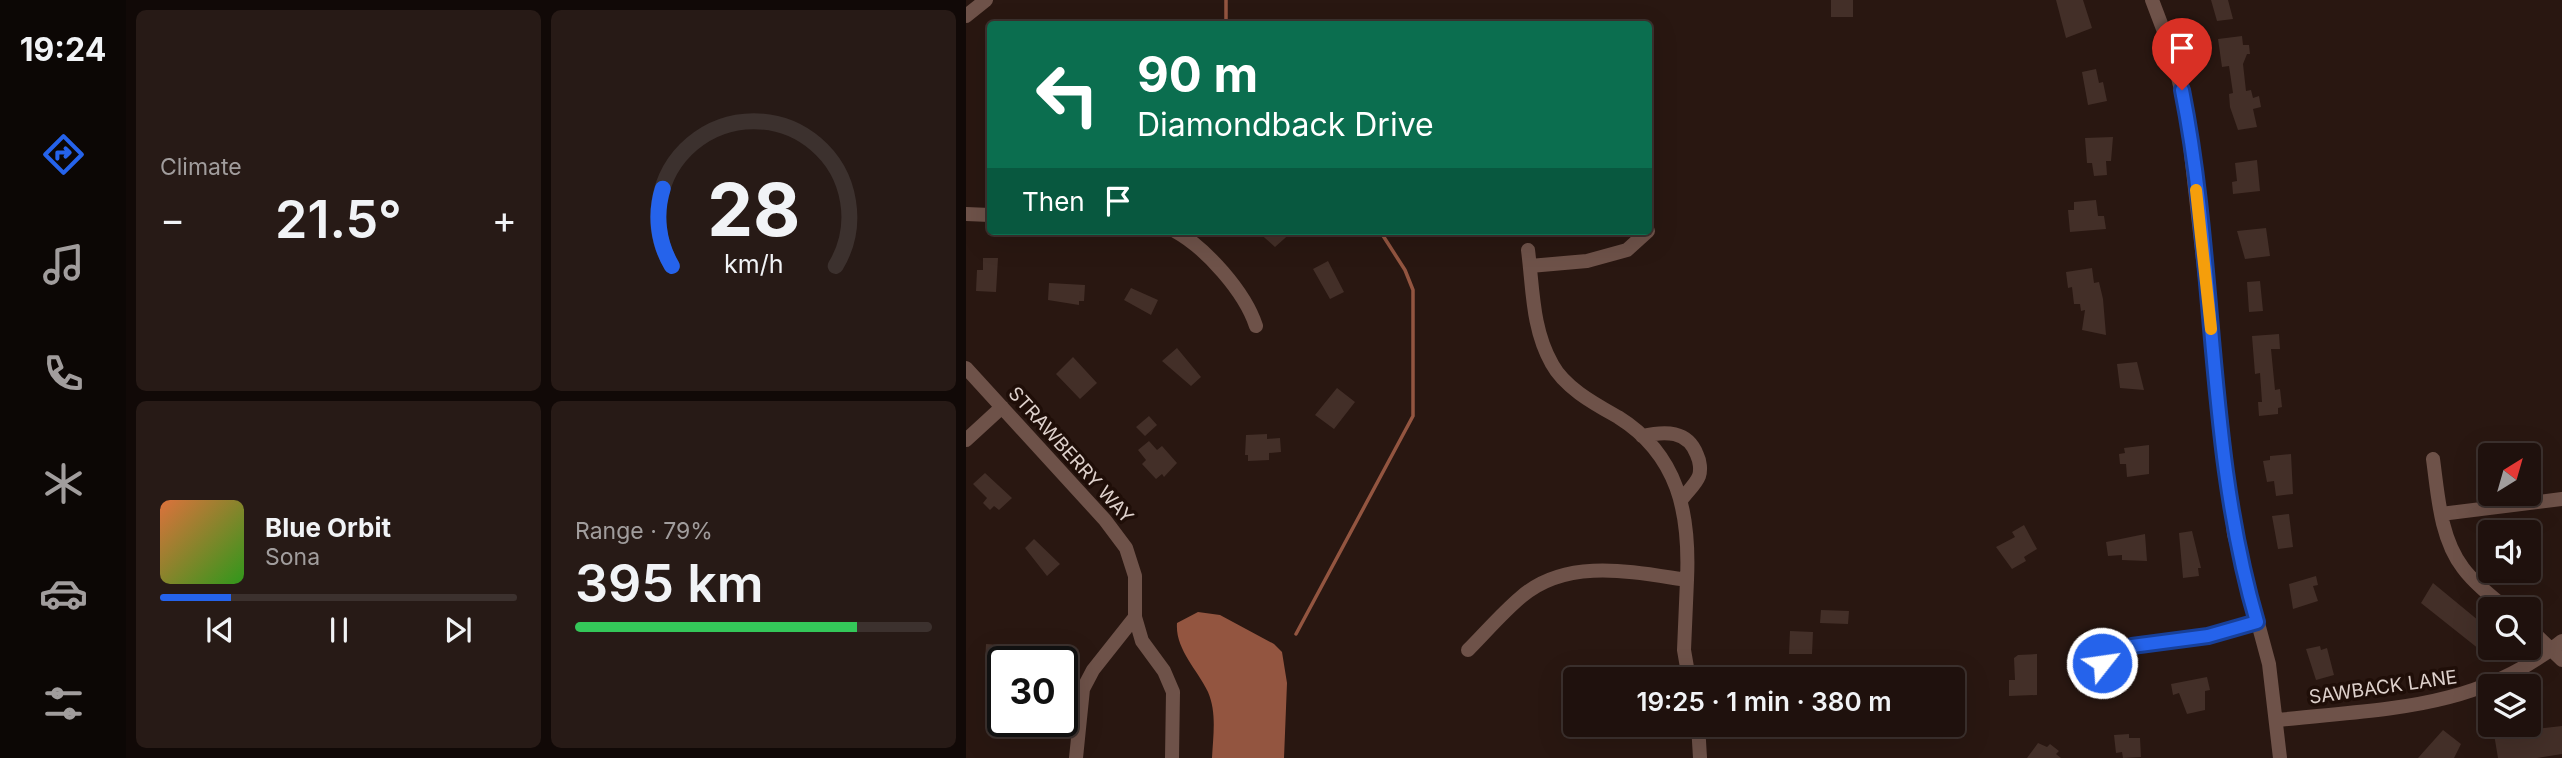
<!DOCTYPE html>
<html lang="en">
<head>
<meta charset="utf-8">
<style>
	:root { --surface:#1f110d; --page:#271a16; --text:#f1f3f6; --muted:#a19d9d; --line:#3c312e; --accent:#2563eb }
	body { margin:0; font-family:Inter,sans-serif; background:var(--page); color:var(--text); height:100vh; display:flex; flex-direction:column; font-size:26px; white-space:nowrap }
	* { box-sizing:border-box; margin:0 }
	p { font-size:23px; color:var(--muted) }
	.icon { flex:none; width:38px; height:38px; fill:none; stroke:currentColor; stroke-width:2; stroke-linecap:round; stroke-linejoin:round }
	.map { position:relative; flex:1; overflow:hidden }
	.sheet { display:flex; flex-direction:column; gap:10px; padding:10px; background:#110907; width:840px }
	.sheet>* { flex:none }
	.hud { position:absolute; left:21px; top:21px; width:665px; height:214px; border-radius:7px; box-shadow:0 7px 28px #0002,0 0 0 2px var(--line); background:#0b6e4f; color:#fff; overflow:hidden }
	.needle { width:46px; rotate:37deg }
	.tools { position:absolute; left:1512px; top:443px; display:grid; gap:14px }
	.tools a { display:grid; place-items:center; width:63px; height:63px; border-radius:7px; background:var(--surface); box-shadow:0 7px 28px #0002,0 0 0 2px var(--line); font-size:35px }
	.speed { position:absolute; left:21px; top:646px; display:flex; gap:14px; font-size:35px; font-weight:700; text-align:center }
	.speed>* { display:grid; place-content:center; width:91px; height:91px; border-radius:50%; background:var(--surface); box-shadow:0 7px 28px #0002,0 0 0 2px var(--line); line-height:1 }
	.speed .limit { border:4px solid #111; border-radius:10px; background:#fff; color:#111 }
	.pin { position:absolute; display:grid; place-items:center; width:60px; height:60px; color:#fff; margin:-72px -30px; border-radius:50% 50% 50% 0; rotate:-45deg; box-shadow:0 0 7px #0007 }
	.pin .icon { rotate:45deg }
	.me { position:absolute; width:77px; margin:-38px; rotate:60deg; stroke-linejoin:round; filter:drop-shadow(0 0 5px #0008) }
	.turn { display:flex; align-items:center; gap:24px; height:147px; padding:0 35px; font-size:32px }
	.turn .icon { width:91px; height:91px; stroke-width:2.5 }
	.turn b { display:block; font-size:49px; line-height:60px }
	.then { display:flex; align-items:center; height:66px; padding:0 35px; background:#0003; gap:14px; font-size:26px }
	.big { font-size:52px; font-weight:600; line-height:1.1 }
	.sheet .card { flex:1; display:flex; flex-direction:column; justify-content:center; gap:10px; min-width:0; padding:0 24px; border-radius:10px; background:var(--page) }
	.sheet .dial { align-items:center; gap:0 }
	.dial svg { height:182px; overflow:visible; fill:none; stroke:var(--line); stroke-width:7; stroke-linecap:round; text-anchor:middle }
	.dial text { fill:var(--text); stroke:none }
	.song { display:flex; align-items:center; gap:21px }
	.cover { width:84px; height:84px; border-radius:10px; background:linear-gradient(135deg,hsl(20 70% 55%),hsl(110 70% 35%)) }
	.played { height:7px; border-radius:4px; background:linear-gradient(90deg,var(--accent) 20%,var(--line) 20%) }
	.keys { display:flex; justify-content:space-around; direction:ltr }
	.heat { display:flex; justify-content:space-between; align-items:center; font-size:38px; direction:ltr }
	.charge { height:10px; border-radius:5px; background:linear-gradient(90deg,#34c759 79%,var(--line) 0) }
	.sheet .tiles { flex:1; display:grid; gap:10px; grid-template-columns:repeat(2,1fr) }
	.trip { position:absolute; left:597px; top:667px; width:402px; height:70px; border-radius:7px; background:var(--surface); box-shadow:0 7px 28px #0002,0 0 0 2px var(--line); font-weight:600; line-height:70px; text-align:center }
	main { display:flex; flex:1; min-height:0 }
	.dock { display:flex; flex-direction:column; width:126px; justify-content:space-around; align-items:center; background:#0c0705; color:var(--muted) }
	.dock .icon { width:49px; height:49px }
	.dock .selected { color:var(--accent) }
	.dock b { font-size:32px; color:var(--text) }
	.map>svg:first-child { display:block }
	.water { fill:#935540 }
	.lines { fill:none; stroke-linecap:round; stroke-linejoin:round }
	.stream { stroke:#935540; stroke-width:3.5 }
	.building { fill:#432f28 }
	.minor { stroke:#6e5249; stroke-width:14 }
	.route-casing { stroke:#184099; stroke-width:18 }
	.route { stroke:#2563eb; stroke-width:12 }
	.slow { stroke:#f59e0b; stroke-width:12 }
	.labels { text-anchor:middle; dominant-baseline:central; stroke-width:7; stroke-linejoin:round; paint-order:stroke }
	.street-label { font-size:19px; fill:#ded1cc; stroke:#1f0e08 }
</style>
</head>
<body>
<main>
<nav class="dock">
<b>19:24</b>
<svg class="icon selected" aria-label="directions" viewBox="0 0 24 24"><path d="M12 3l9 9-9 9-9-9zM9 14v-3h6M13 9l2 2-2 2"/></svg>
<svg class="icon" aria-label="music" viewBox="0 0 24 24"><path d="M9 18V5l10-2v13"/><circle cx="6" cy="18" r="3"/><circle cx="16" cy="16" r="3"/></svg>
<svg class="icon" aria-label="phone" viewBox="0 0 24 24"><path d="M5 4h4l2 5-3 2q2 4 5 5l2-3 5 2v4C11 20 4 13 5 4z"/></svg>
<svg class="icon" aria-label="climate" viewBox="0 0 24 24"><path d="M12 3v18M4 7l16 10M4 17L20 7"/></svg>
<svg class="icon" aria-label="car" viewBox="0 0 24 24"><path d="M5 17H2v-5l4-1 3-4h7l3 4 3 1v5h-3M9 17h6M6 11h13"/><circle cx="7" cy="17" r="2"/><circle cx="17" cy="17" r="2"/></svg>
<svg class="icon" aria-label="filters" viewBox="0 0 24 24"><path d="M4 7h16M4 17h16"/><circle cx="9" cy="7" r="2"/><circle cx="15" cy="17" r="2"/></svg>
</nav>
<section class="sheet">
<div class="tiles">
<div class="card"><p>Climate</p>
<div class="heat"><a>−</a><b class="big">21.5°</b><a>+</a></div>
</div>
<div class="card dial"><svg viewBox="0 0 100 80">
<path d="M14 69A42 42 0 1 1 86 69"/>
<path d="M14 69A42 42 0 0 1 10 35" stroke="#2563eb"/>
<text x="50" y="56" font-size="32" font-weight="700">28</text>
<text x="50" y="72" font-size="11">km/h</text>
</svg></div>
<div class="card">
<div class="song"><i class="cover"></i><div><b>Blue Orbit</b><p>Sona</p></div></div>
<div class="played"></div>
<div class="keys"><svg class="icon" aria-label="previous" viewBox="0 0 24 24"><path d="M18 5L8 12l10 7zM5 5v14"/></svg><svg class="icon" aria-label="pause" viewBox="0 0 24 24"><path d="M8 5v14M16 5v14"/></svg><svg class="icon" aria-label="next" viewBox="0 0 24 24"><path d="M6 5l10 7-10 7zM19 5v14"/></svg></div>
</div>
<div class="card"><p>Range · 79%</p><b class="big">395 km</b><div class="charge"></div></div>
</div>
</section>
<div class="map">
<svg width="1596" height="758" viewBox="0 0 1596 758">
	<rect width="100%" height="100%" fill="#291711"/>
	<path class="water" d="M232 612 254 615 308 644 316 652 321 683 318 758H246C247 736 251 713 242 692 231 669 209 649 211 623Z"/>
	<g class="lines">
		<path class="stream" d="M260 0V24
			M330 634 447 416V290L439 270 414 231"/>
	</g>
	<path class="building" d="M865 0H887V17H865Z
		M1090 0H1117L1126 28 1100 38Z
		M1245 0H1262L1267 19 1251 21Z
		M1276 36 1277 45H1283L1284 54H1281L1277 64 1280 91 1285 90 1287 98 1293 96 1295 107 1287 109 1291 127 1272 130 1264 107 1263 94 1267 93 1263 66 1256 67 1252 39Z
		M1130 69 1133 83 1137 82 1141 101 1122 105 1116 72Z
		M1147 137 1145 161H1140L1141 175 1128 176 1126 163H1121L1119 138Z
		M1291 160 1294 191 1267 194 1266 182 1271 181 1269 163Z
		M1130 200 1132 216H1138L1140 229 1104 232 1102 210H1108V202Z
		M1300 228 1304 256 1279 259 1271 231Z
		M291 231H327L309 247Z
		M17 258H32L30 292 10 291 11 270H17Z
		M362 261 378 292 364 299 347 269Z
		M1126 268 1128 283 1133 282 1137 299 1140 335 1116 330 1119 310 1115 311 1114 304H1108L1106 287 1102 288 1100 272Z
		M1294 281 1297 311 1283 312 1281 282Z
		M83 283 119 285 118 301H113V305L82 300Z
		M165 288 192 300 185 315 158 300Z
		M1313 334 1314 349H1305L1309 390 1314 389 1316 407 1312 408V414L1293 416 1292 402H1296L1294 373 1289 374 1286 336Z
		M211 348 235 377 225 386 196 361Z
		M107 357 131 383 114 399 90 374Z
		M1171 362 1178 390 1154 388 1151 364Z
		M371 388 389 402 368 429 349 415Z
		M183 416 191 425 179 436 170 427Z
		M301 434V439L314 438 315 452 303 453V460L282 461V455H279L280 435Z
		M183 441 191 450 196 446 211 463 198 477 196 474 190 479 176 464 180 460 172 450Z
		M1183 445V474L1161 477 1160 464H1154L1153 454 1159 453 1158 448Z
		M1325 454 1327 494 1310 496 1308 481 1301 482 1297 461 1304 460V456Z
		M19 473 46 498 33 510 28 506 24 510 17 503 21 498 7 484Z
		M1323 514 1327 547 1312 549 1306 516Z
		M1058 525 1071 549 1058 557 1060 561 1046 569 1030 547 1049 537 1046 532Z
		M1226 531 1235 568H1232L1233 576 1217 578 1213 533Z
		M1179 534 1181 561 1156 560V555L1142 556 1140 542Z
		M68 539 94 564 81 576 59 548Z
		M1350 576 1352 585 1347 586 1352 601 1327 609 1323 584Z
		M1467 583 1524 630V648H1538L1528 661 1455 603Z
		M855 610 883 611 882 624 854 623Z
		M824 631 847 632 846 654H823Z
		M20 644 35 645 34 663 19 662Z
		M1354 646 1355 650 1361 648 1368 675 1350 680 1340 649Z
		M1071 654V695L1043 696V680H1049L1048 658 1052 655Z
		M1241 677 1244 690 1239 691V710L1221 714 1213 693 1207 695 1205 684Z
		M1596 726V754L1571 758H1532L1528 734Z
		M1477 730 1495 744 1488 758H1452Z
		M1163 734V738H1174L1175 757 1157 758 1156 752 1150 753 1148 735Z
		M1072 743 1081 747 1084 744 1093 751 1090 754 1095 758H1061Z"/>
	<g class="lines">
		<path class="minor" d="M1186 0 1205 50 1220 109 1268 534 1303 664 1314 758
			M0 16 20 0
			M0 214 24 215
			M209 231C240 248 279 292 290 326
			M564 266 621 261 661 250 682 231
			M0 368 139 520 160 548 169 576V617L176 641 198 671 207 692 206 758
			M676 436C699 431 722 430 731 455 734 461 735 470 733 476 730 484 721 492 716 499
			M0 440 36 407
			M1467 459C1472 495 1474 538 1497 568 1508 583 1526 597 1541 609
			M1475 514 1596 499
			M721 580 718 650 723 679
			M1563 628 1596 660
			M502 650C519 633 536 613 555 597 601 557 667 572 721 580 724 514 713 455 652 417 629 404 599 388 586 364 566 329 567 289 562 250
			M1136 663 1166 646 1242 636 1291 622
			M1312 720C1419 708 1508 711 1596 641
			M732 724 734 758
			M110 758 117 689 127 670 169 617"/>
	</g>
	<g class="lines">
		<defs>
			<path id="route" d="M1136 663 1166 646 1242 636 1291 622C1240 449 1251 265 1216 90"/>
		</defs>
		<use href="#route" class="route-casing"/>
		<use href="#route" class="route"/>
		<path class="slow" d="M1230 190 1245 329"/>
	</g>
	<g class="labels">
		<g class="street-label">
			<text transform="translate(105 455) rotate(48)">STRAWBERRY WAY</text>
			<text transform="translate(1417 687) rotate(-8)">SAWBACK LANE</text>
		</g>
	</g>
</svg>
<div class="tools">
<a><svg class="needle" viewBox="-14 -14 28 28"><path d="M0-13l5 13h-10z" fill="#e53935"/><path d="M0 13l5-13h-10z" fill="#a19d9d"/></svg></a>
<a><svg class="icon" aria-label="sound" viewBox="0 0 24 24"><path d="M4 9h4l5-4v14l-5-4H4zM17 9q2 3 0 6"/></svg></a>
<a><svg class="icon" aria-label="search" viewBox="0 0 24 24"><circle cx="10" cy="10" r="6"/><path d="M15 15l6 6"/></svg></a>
<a><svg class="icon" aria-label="layers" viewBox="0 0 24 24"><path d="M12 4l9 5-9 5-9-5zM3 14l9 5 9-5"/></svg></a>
</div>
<div class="speed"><div class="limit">30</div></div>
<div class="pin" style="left:1216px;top:90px;background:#d93025"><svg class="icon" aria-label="arrive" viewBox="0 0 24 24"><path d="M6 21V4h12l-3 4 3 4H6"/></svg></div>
<svg class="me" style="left:1136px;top:663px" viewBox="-20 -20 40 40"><circle r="17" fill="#2563eb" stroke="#fff" stroke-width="3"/><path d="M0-11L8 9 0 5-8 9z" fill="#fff"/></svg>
<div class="trip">19:25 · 1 min · 380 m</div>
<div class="hud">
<div class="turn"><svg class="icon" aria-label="left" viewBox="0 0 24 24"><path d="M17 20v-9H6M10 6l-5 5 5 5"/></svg><div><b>90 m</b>Diamondback Drive</div></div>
<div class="then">Then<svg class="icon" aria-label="arrive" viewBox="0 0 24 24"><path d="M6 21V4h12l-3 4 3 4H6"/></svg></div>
</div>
</div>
</main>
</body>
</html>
